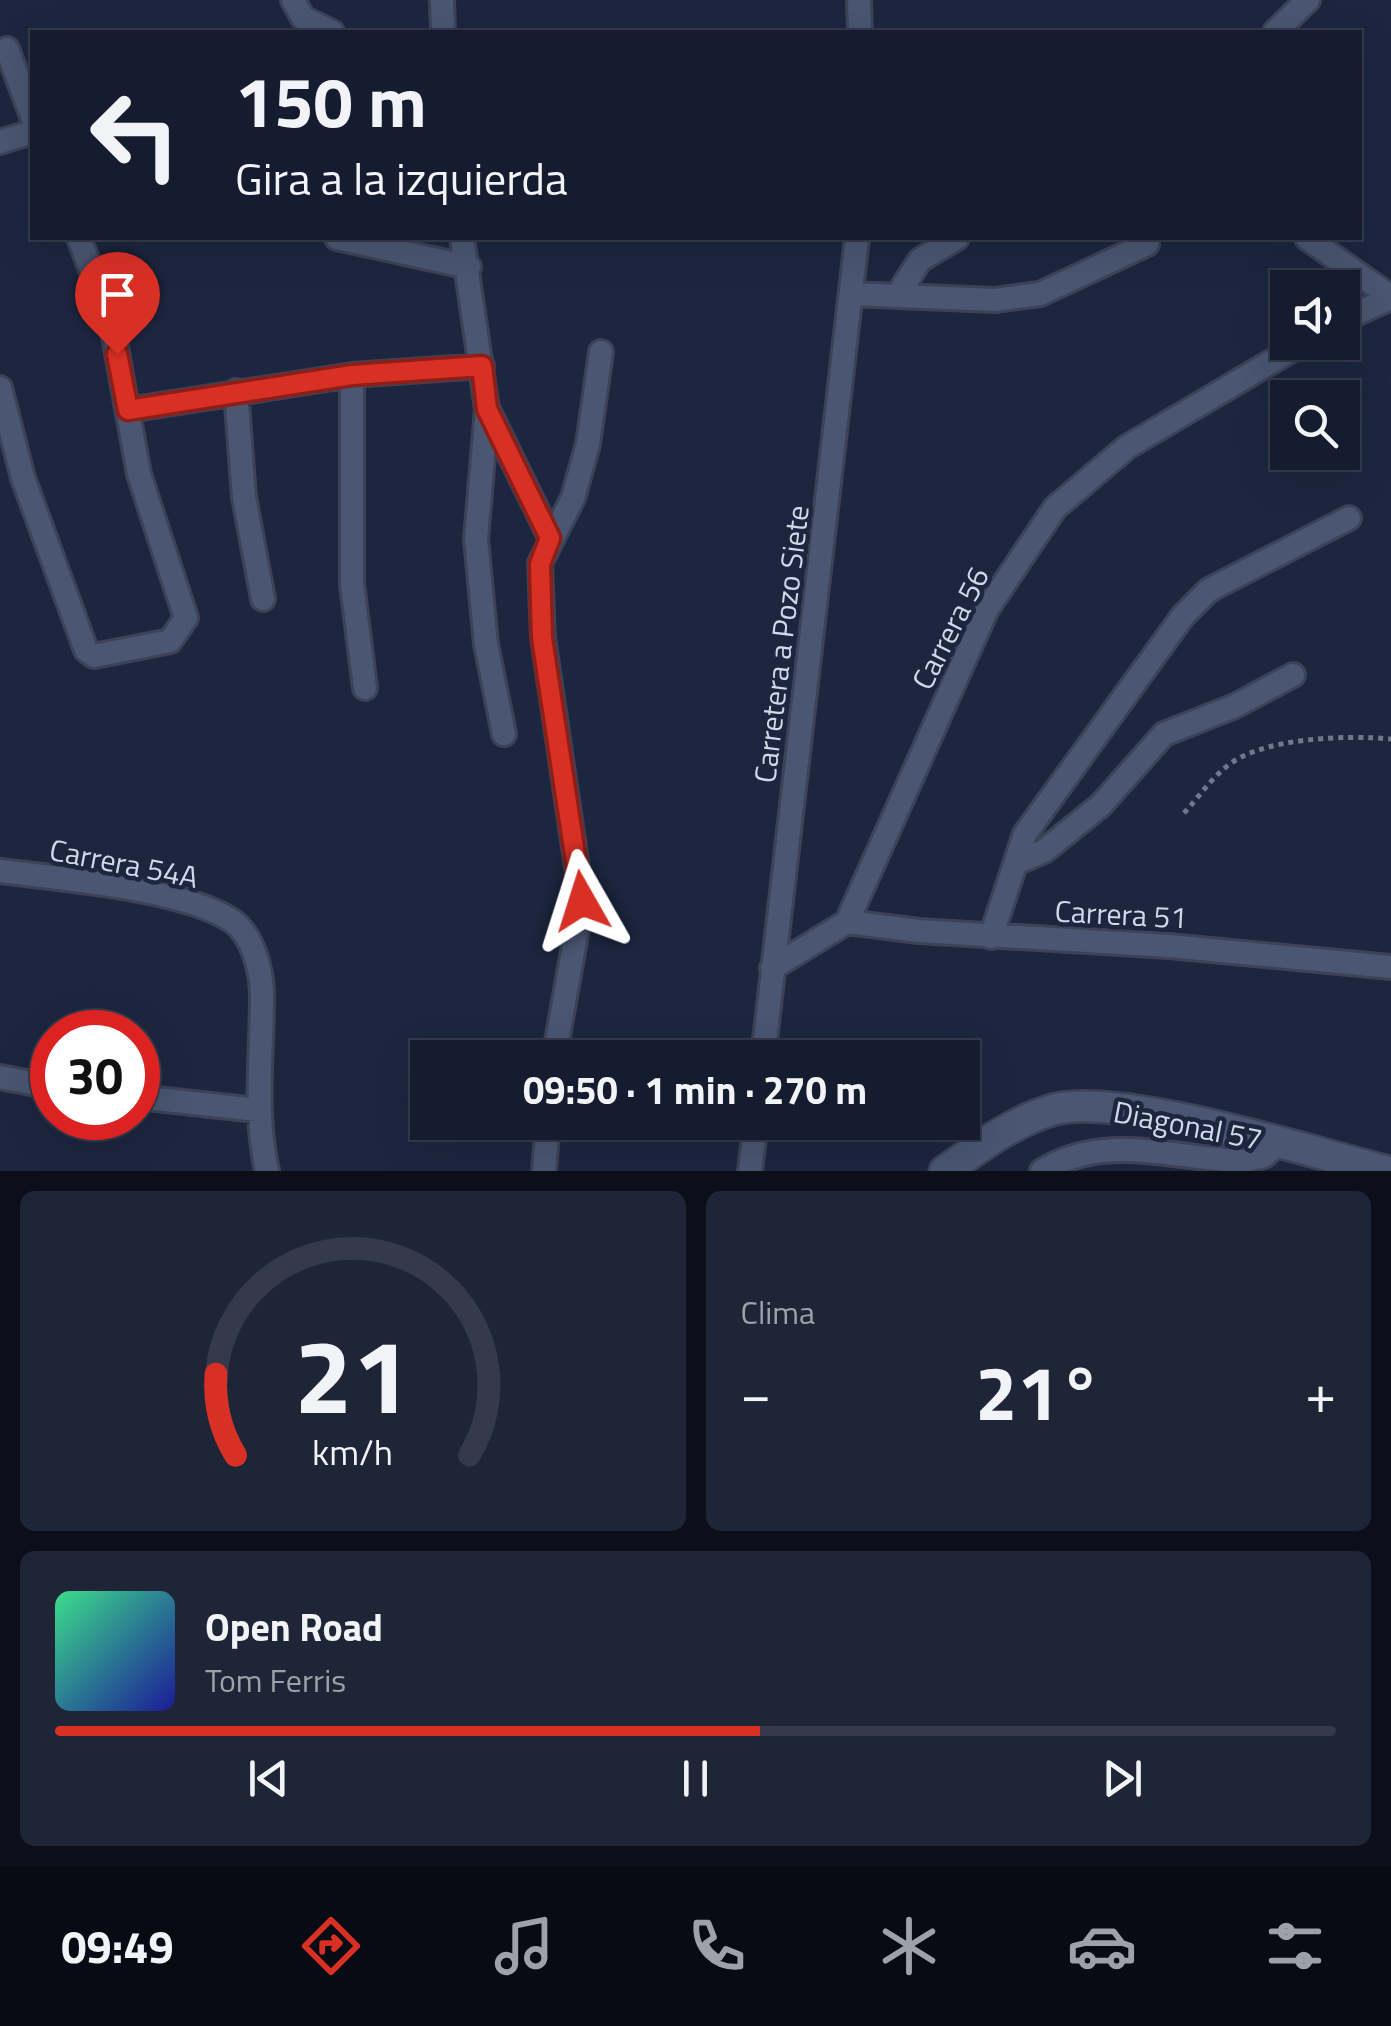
<!DOCTYPE html>
<html lang="es">
<head>
<meta charset="utf-8">
<style>
	:root { --surface:#151c2f; --page:#1e2537; --text:#f1f3f6; --muted:#9da1aa; --line:#343a4b; --accent:#d93025 }
	body { margin:0; font-family:"Titillium Web",sans-serif; background:var(--page); color:var(--text); height:100vh; display:flex; flex-direction:column; font-size:38px; white-space:nowrap }
	* { box-sizing:border-box; margin:0 }
	p { font-size:32px; color:var(--muted) }
	.icon { flex:none; width:55px; height:55px; fill:none; stroke:currentColor; stroke-width:2; stroke-linecap:round; stroke-linejoin:round }
	.map { position:relative; height:1171px; overflow:hidden }
	.details { display:flex; flex-direction:column; gap:20px; padding:20px; background:#0c0f1a; flex:1 }
	.details>* { flex:none }
	.guide { position:absolute; left:30px; top:30px; width:1332px; height:210px; border-radius:0px; box-shadow:0 10px 40px #0002,0 0 0 2px var(--line); background:#151c2f; color:var(--text); overflow:hidden }
	.fabs { position:absolute; left:1270px; top:270px; display:grid; gap:20px }
	.fabs a { display:grid; place-items:center; width:90px; height:90px; border-radius:0px; background:var(--surface); box-shadow:0 10px 40px #0002,0 0 0 2px var(--line); font-size:50px }
	.speed { position:absolute; left:30px; top:1010px; display:flex; gap:20px; font-size:50px; font-weight:700; text-align:center }
	.speed>* { display:grid; place-content:center; width:130px; height:130px; border-radius:50%; background:var(--surface); box-shadow:0 10px 40px #0002,0 0 0 2px var(--line); line-height:1 }
	.speed .limit { border:15px solid #d22; background:#fff; color:#111 }
	.pin { position:absolute; display:grid; place-items:center; width:85px; height:85px; color:#fff; margin:-102px -42px; border-radius:50% 50% 50% 0; rotate:-45deg; box-shadow:0 0 10px #0007 }
	.pin .icon { rotate:45deg }
	.me { position:absolute; width:110px; margin:-55px; rotate:354deg; stroke-linejoin:round; filter:drop-shadow(0 0 8px #0008) }
	.turn { display:flex; align-items:center; gap:35px; height:210px; padding:0 40px; font-size:45px }
	.turn .icon { width:130px; height:130px; stroke-width:2.5 }
	.turn b { display:block; font-size:70px; line-height:85px }
	.big { font-size:75px; font-weight:700; line-height:1.1 }
	.details .card { flex:1; display:flex; flex-direction:column; justify-content:center; gap:15px; min-width:0; padding:0 35px; border-radius:15px; background:var(--page) }
	.details .dial { align-items:center; gap:0 }
	.dial svg { height:260px; overflow:visible; fill:none; stroke:var(--line); stroke-width:7; stroke-linecap:round; text-anchor:middle }
	.dial text { fill:var(--text); stroke:none }
	.song { display:flex; align-items:center; gap:30px }
	.cover { width:120px; height:120px; border-radius:15px; background:linear-gradient(135deg,hsl(150 70% 55%),hsl(240 70% 35%)) }
	.played { height:10px; border-radius:5px; background:linear-gradient(90deg,var(--accent) 55%,var(--line) 55%) }
	.keys { display:flex; justify-content:space-around; direction:ltr }
	.heat { display:flex; justify-content:space-between; align-items:center; font-size:55px; direction:ltr }
	.details .tiles { flex:1; display:grid; gap:20px; grid-template-columns:1fr 1fr }
	.card:last-child { grid-column:span 2 }
	.trip { position:absolute; left:410px; top:1040px; width:570px; height:100px; border-radius:0px; background:var(--surface); box-shadow:0 10px 40px #0002,0 0 0 2px var(--line); font-weight:700; line-height:100px; text-align:center }
	.menu { display:flex; height:160px; justify-content:space-around; align-items:center; background:#080b13; color:var(--muted) }
	.menu .icon { width:70px; height:70px }
	.menu .selected { color:var(--accent) }
	.menu b { font-size:45px; color:var(--text) }
	.map>svg:first-child { display:block }
	.lines { fill:none; stroke-linecap:round; stroke-linejoin:round }
	.street-casing { stroke:#3c4358; stroke-width:28 }
	.secondary-casing { stroke:#3c4358; stroke-width:35 }
	.path { stroke:#6f788c; stroke-width:5; stroke-dasharray:5 5; stroke-linecap:butt }
	.street { stroke:#4a5672; stroke-width:22 }
	.secondary { stroke:#4a5672; stroke-width:30 }
	.route-casing { stroke:#8d1f18; stroke-width:25 }
	.route { stroke:#d93025; stroke-width:18 }
	.labels { text-anchor:middle; dominant-baseline:central; stroke-width:9; stroke-linejoin:round; paint-order:stroke }
	.street-label { font-size:30px; fill:#d1d8e8; stroke:#1c263f }
</style>
</head>
<body>
<div class="map">
<svg width="1391" height="1171" viewBox="0 0 1391 1171">
	<rect width="100%" height="100%" fill="#1c263f"/>
	<g class="lines">
		<defs>
			<path id="street" d="M293 0 303 18 332 32
				M442 0 443 32
				M859 0 860 32
				M1275 32 1308 0
				M7 49 32 116
				M0 142 32 132
				M337 238 469 267
				M462 238 487 409 476 539 486 644 504 734
				M1307 238 1391 297
				M853 294 995 300 1040 294 1147 244
				M897 296 920 260 957 238
				M1342 320 1391 298
				M352 375V584L365 688
				M0 388 23 478 86 650 94 656 170 641 186 618 139 474 112 325 79 238
				M236 391 244 497 263 599
				M128 410 352 375 482 366
				M488 410 550 537
				M1016 863 1044 851 1101 805 1164 734 1235 706 1293 675
				M0 871C62 879 180 888 231 920 253 934 262 972 262 996 262 1056 254 1111 267 1171
				M847 922 919 931 1169 946 1391 967
				M991 937 1025 834 1183 616 1209 590 1349 518
				M772 968 847 922 987 609 1055 508 1127 447 1305 342
				M554 1058 582 901 543 638 540 563 573 498 588 444 601 352
				M763 1058 857 238
				M0 1077 52 1087
				M138 1097 257 1110
				M544 1171 548 1122
				M750 1171 756 1122
				M1042 1171C1106 1132 1173 1159 1243 1161L1264 1156 1278 1143"/>
			<path id="secondary" d="M945 1171C978 1148 1012 1122 1052 1110 1117 1091 1312 1152 1385 1171"/>
		</defs>
		<use href="#street" class="street-casing"/>
		<use href="#secondary" class="secondary-casing"/>
		<path class="path" d="M1184 813C1198 798 1210 780 1226 767 1261 737 1347 735 1391 739"/>
		<use href="#street" class="street"/>
		<use href="#secondary" class="secondary"/>
	</g>
	<g class="lines">
		<defs>
			<path id="route" d="M117 354 128 410 352 375 482 366 487 409 550 538 540 564 542 638 582 901"/>
		</defs>
		<use href="#route" class="route-casing"/>
		<use href="#route" class="route"/>
	</g>
	<g class="labels">
		<g class="street-label">
			<text transform="translate(950 628) rotate(-63)">Carrera 56</text>
			<text transform="translate(781 644) rotate(-83)">Carretera a Pozo Siete</text>
			<text transform="translate(124 863) rotate(11)">Carrera 54A</text>
			<text transform="translate(1121 914) rotate(3)">Carrera 51</text>
			<text transform="translate(1188 1125) rotate(11)">Diagonal 57</text>
		</g>
	</g>
</svg>
<div class="fabs">
<a><svg class="icon" aria-label="sound" viewBox="0 0 24 24"><path d="M4 9h4l5-4v14l-5-4H4zM17 9q2 3 0 6"/></svg></a>
<a><svg class="icon" aria-label="search" viewBox="0 0 24 24"><circle cx="10" cy="10" r="6"/><path d="M15 15l6 6"/></svg></a>
</div>
<div class="speed"><div class="limit">30</div></div>
<div class="pin" style="left:117px;top:354px;background:#d93025"><svg class="icon" aria-label="arrive" viewBox="0 0 24 24"><path d="M6 21V4h12l-3 4 3 4H6"/></svg></div>
<svg class="me" style="left:582px;top:901px" viewBox="-20 -20 40 40"><path d="M0-17L14 15 0 8-14 15z" fill="#d93025" stroke="#fff" stroke-width="4"/></svg>
<div class="trip">09:50 · 1 min · 270 m</div>
<div class="guide">
<div class="turn"><svg class="icon" aria-label="left" viewBox="0 0 24 24"><path d="M17 20v-9H6M10 6l-5 5 5 5"/></svg><div><b>150 m</b>Gira a la izquierda</div></div>
</div>
</div>
<section class="details">
<div class="tiles">
<div class="card dial"><svg viewBox="0 0 100 80">
<path d="M14 69A42 42 0 1 1 86 69"/>
<path d="M14 69A42 42 0 0 1 8 44" stroke="#d93025"/>
<text x="50" y="56" font-size="32" font-weight="700">21</text>
<text x="50" y="72" font-size="11">km/h</text>
</svg></div>
<div class="card"><p>Clima</p>
<div class="heat"><a>−</a><b class="big">21°</b><a>+</a></div>
</div>
<div class="card">
<div class="song"><i class="cover"></i><div><b>Open Road</b><p>Tom Ferris</p></div></div>
<div class="played"></div>
<div class="keys"><svg class="icon" aria-label="previous" viewBox="0 0 24 24"><path d="M18 5L8 12l10 7zM5 5v14"/></svg><svg class="icon" aria-label="pause" viewBox="0 0 24 24"><path d="M8 5v14M16 5v14"/></svg><svg class="icon" aria-label="next" viewBox="0 0 24 24"><path d="M6 5l10 7-10 7zM19 5v14"/></svg></div>
</div>
</div>
</section>
<nav class="menu">
<b>09:49</b>
<svg class="icon selected" aria-label="directions" viewBox="0 0 24 24"><path d="M12 3l9 9-9 9-9-9zM9 14v-3h6M13 9l2 2-2 2"/></svg>
<svg class="icon" aria-label="music" viewBox="0 0 24 24"><path d="M9 18V5l10-2v13"/><circle cx="6" cy="18" r="3"/><circle cx="16" cy="16" r="3"/></svg>
<svg class="icon" aria-label="phone" viewBox="0 0 24 24"><path d="M5 4h4l2 5-3 2q2 4 5 5l2-3 5 2v4C11 20 4 13 5 4z"/></svg>
<svg class="icon" aria-label="climate" viewBox="0 0 24 24"><path d="M12 3v18M4 7l16 10M4 17L20 7"/></svg>
<svg class="icon" aria-label="car" viewBox="0 0 24 24"><path d="M5 17H2v-5l4-1 3-4h7l3 4 3 1v5h-3M9 17h6M6 11h13"/><circle cx="7" cy="17" r="2"/><circle cx="17" cy="17" r="2"/></svg>
<svg class="icon" aria-label="filters" viewBox="0 0 24 24"><path d="M4 7h16M4 17h16"/><circle cx="9" cy="7" r="2"/><circle cx="15" cy="17" r="2"/></svg>
</nav>
</body>
</html>
